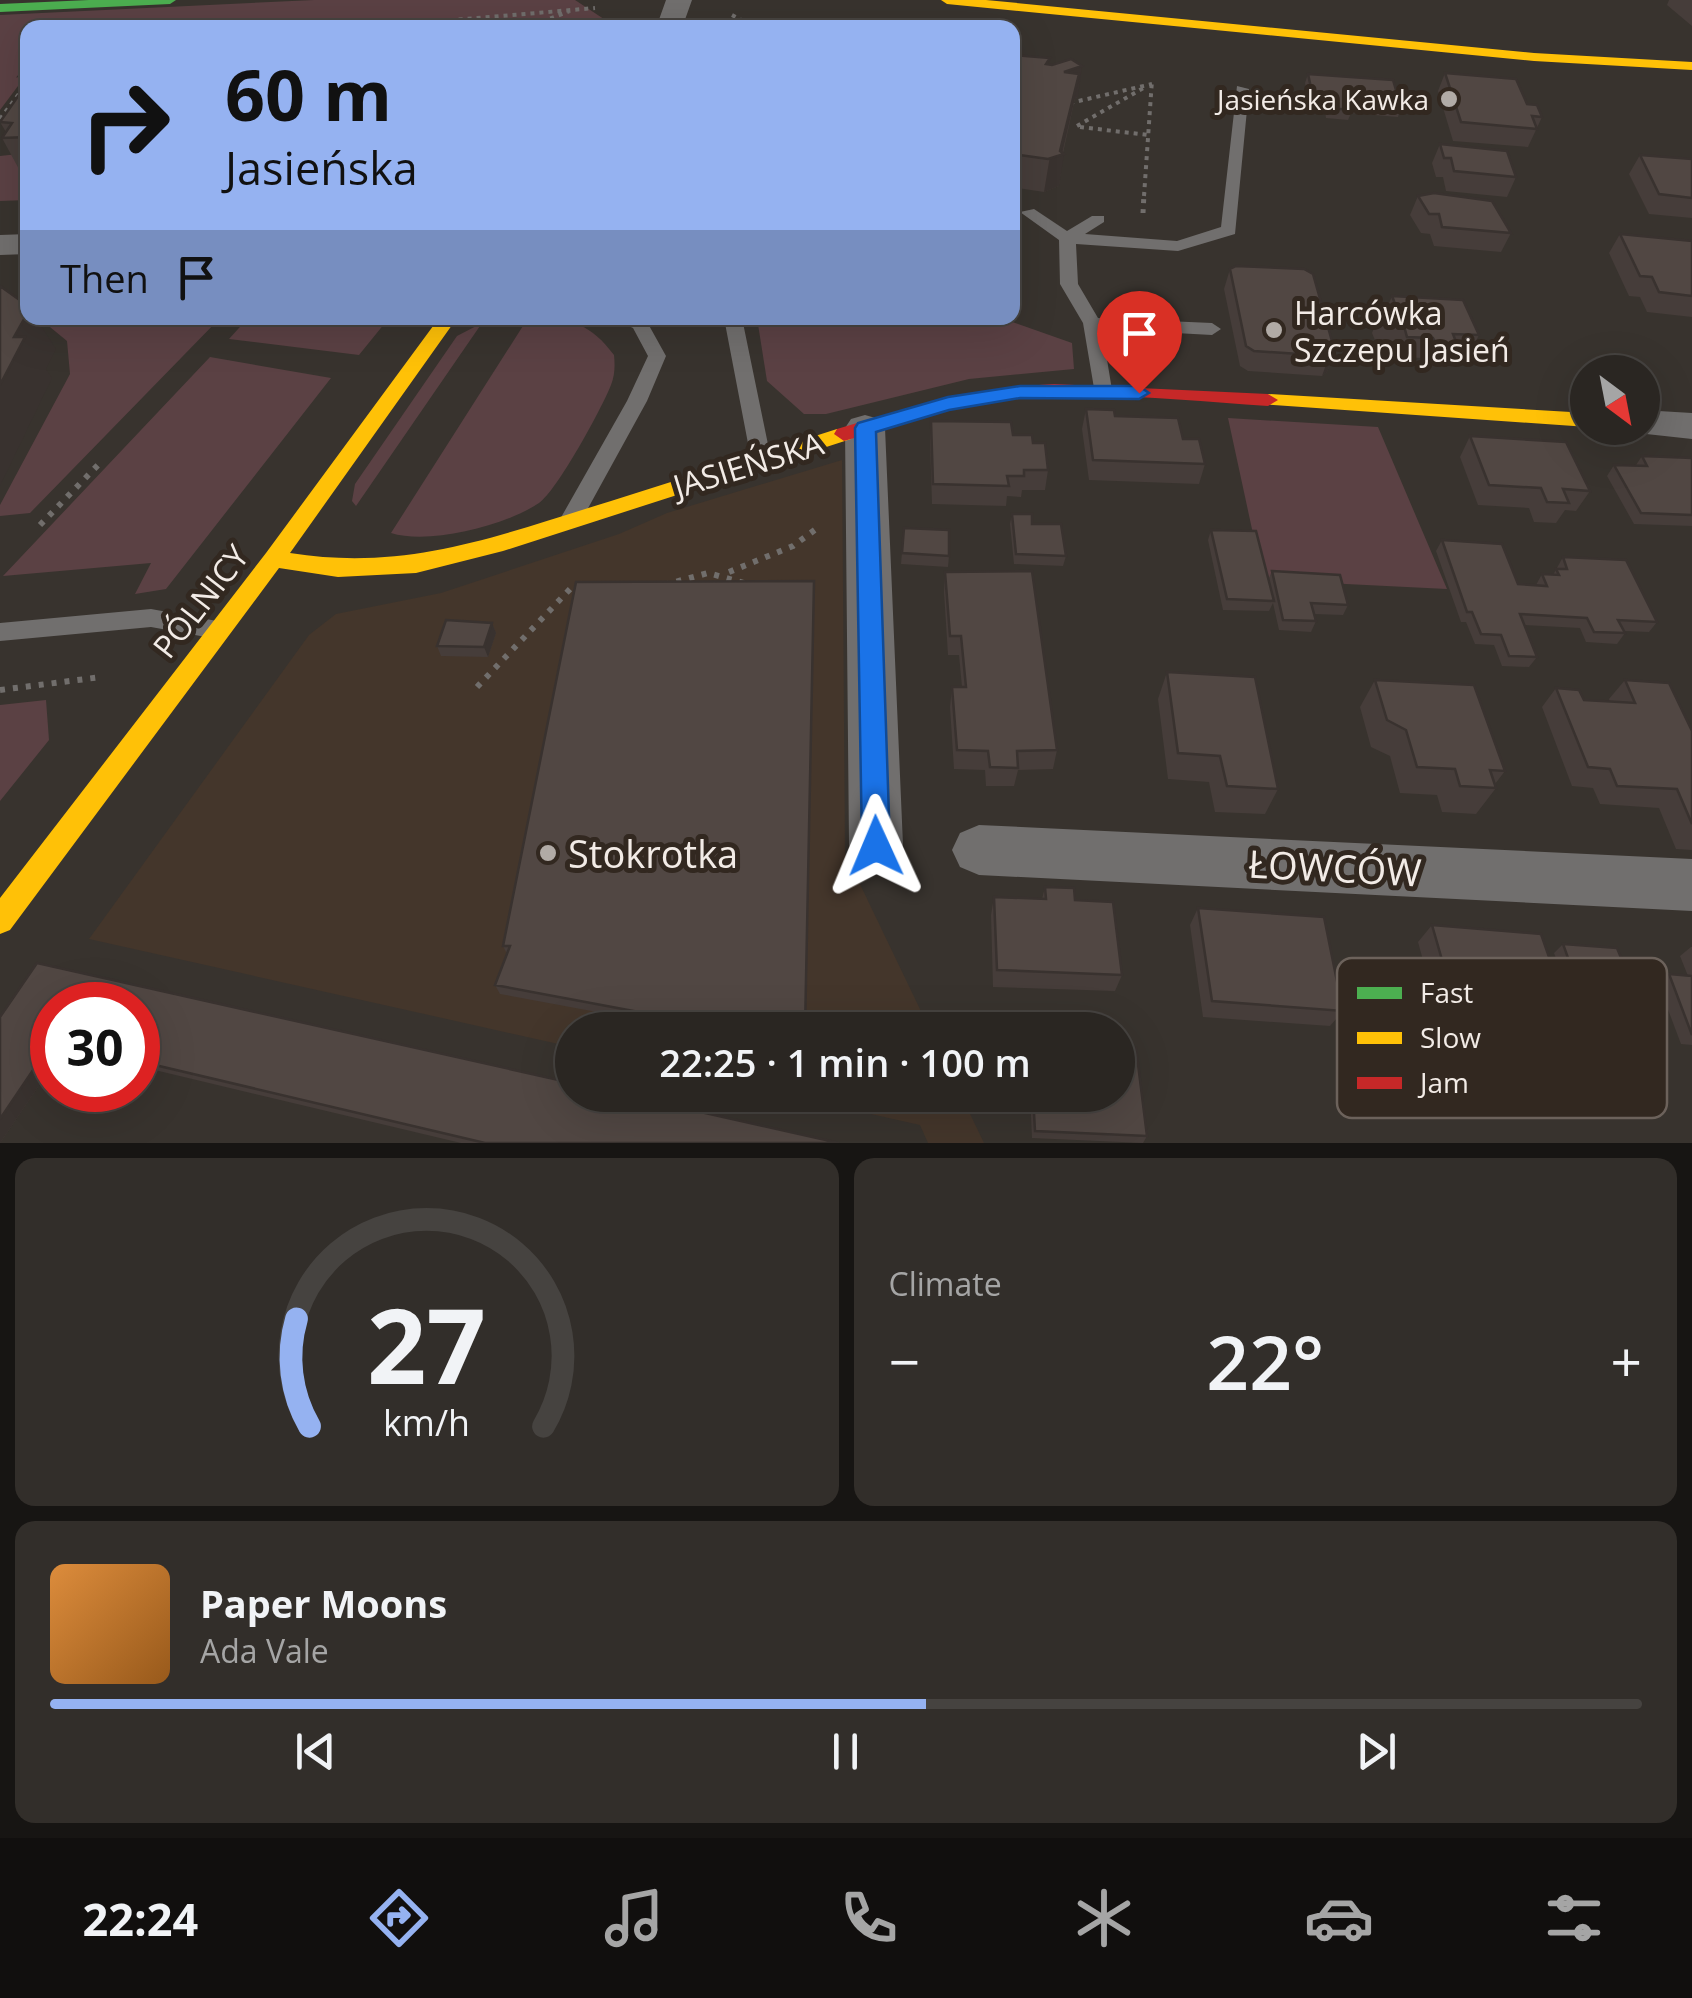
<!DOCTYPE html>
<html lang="en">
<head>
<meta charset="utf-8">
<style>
	:root { --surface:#2a2622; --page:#322e2a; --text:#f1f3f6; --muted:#a5a5a5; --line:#464340; --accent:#95b2f1 }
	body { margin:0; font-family:"Open Sans",sans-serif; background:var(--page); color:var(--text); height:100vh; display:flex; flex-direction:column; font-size:38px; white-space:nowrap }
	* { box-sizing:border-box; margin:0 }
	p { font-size:32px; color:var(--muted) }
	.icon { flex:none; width:55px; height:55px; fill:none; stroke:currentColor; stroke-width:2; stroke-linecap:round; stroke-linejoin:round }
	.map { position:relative; height:1143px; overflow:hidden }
	.side { display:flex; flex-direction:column; gap:15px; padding:15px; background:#171513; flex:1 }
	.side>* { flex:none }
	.banner { position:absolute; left:20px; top:20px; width:1000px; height:305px; border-radius:20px; box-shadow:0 10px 40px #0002,0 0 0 2px var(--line); background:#95b2f1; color:#111; overflow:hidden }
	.needle { width:65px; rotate:148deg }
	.fabs { position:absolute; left:1570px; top:355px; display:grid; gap:20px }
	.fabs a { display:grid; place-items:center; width:90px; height:90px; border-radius:50%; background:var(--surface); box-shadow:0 10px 40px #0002,0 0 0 2px var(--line); font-size:50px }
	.speed { position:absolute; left:30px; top:982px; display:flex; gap:20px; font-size:50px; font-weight:700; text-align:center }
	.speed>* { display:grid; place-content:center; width:130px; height:130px; border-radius:50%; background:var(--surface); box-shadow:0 10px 40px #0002,0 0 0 2px var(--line); line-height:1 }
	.speed .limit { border:15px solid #d22; background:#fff; color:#111 }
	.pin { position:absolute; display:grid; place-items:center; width:85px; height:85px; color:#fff; margin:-102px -42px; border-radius:50% 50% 50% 0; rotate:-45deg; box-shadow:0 0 10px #0007 }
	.pin .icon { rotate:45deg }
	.me { position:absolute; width:110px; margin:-55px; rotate:359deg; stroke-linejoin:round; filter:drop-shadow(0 0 8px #0008) }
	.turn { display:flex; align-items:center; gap:35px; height:210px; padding:0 40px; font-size:45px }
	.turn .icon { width:130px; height:130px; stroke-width:2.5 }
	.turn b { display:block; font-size:70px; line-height:85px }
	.then { display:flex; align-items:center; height:95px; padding:0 40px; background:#0003; gap:20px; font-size:38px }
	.big { font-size:75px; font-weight:600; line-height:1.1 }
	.side .widget { flex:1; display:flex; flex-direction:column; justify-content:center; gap:15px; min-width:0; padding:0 35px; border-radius:20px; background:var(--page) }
	.side .dial { align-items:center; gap:0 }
	.dial svg { height:260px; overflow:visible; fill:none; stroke:var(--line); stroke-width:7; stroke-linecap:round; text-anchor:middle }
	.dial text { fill:var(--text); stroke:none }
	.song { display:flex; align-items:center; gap:30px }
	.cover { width:120px; height:120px; border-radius:15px; background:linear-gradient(135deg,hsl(30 70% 55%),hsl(30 70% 35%)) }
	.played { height:10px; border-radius:5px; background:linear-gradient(90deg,var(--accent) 55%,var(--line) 55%) }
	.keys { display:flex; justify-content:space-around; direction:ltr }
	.heat { display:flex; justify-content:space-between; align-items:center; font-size:55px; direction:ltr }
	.side .tiles { flex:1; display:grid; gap:15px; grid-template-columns:1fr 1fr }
	.widget:last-child { grid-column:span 2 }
	.trip { position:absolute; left:555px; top:1012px; width:580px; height:100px; border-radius:50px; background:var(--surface); box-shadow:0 10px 40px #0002,0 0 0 2px var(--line); font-weight:600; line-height:100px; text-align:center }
	.menu { display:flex; height:160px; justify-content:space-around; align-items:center; background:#110f0e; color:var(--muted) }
	.menu .icon { width:70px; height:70px }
	.menu .selected { color:var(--accent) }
	.menu b { font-size:45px; color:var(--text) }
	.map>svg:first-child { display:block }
	.built { fill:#44362b }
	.green { fill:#5b4144 }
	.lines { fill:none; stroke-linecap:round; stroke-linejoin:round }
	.path-far2 { stroke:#716e6c; stroke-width:4; stroke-dasharray:4 5; stroke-linecap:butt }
	.path-far1 { stroke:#716e6c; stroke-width:5; stroke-dasharray:4 6; stroke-linecap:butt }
	.path { stroke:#716e6c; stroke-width:6; stroke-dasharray:5 8; stroke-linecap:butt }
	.lane { fill:#716f6e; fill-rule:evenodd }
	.street { fill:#716f6e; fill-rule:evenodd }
	.fast { fill:#4caf50; fill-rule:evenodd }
	.slow { fill:#ffc107; fill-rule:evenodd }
	.jam { fill:#c62828; fill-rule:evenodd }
	.wall { fill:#463d3a }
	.shaded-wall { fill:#39322f }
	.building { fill:#514743; stroke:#39322f; stroke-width:2.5 }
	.route { fill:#1a73e8; stroke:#114b97; stroke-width:2.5 }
	.poi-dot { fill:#b1aba6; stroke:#322820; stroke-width:4 }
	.labels { text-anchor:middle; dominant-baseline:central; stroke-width:10; stroke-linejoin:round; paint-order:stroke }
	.far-poi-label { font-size:28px; fill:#f2ebe6; stroke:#322820; text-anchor:end }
	.poi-label { font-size:32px; fill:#f2ebe6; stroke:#322820; text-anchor:start }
	.street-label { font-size:32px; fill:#f2ebe6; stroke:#322820 }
	.near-poi-label { font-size:38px; fill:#f2ebe6; stroke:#322820; text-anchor:start }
	.near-street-label { font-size:38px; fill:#f2ebe6; stroke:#322820 }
	.key { fill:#322820; stroke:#6c625b; stroke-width:2.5 }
	.key-label { font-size:28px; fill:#f2ebe6 }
</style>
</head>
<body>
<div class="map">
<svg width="1692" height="1143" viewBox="0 0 1692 1143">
	<rect width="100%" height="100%" fill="#38332e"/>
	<path class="built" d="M842 460 845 853 930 1030H572V1047L89 939 309 635 336 614 441 593 619 534 667 513Z
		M786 1095H961L984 1143H928L920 1125Z"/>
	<path class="green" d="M314 0H575L616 27 28 28 27 74 0 110V15Z
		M18 154 27 170V200L0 201V156Z
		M39 318H220L30 513 0 516V505L70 374 67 341Z
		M248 318H389L359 355 229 339Z
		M528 318C567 317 590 322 614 355 615 365 615 375 611 385 602 408 557 491 539 503 505 526 429 545 391 533Z
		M757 318H1001L1072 343 1074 369 969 379 826 414H804L767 381Z
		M482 323 356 506 352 501 355 484 457 336Z
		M210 357 331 378 166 589 135 594 151 563 3 576Z
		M1228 418 1378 427 1447 589 1263 580Z
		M46 700 49 740 0 801V705Z"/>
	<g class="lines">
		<path class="path-far2" d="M732 15 756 28
			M306 28 383 26 595 8
			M525 28 570 11
			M1070 103 1152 84
			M0 119 28 82
			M1077 126 1145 87
			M1080 127 1148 135
			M1144 196 1152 80"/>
		<path class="path-far1" d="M1143 213 1144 193"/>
		<path class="path" d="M40 525 98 465
			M729 572 793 546 816 529
			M664 585 708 573 751 585
			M477 687 571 588H582
			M0 690 101 677"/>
		<path class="lane" d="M1237 86 1249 89 1235 234 1178 251 1076 244 1078 284 1098 318 1212 323 1221 329 1212 335 1102 329 1112 390 1109 394H1095L1083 323 1060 284 1059 240 1020 212 1034 209 1067 231 1092 216H1104V222L1085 234 1177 241 1221 227Z
			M612 318 646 320 666 356 647 401 581 521 570 529 559 521 627 401 648 356 633 328Z
			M724 318H742L771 459 761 466 751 459Z
			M151 609 217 621 225 624 229 630 225 636 217 639 151 627 0 641V623Z"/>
		<path class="street" d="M666 0H692L682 28H656Z
			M28 234V254L0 255V235Z
			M1642 410 1692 413V439L1628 432 1625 428H1642Z
			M865 415 879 419 885 428 903 845 895 862 876 869 857 862 849 845 845 428 851 419Z
			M979 825 1692 859V911L979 875 960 867 952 850 960 833Z"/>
		<path class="fast" d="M89 0H176L170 4 0 12V4Z"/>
		<path class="slow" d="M941 0H986L1534 53 1692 62V70L1534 61 947 4Z
			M439 318H457L290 553C409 572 499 535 611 501 686 477 761 453 837 429H851L854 434 851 439 503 551 416 573 338 577 279 568 10 930 0 934V898L266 553Z
			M1268 394 1588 413V427L1261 404 1258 400Z"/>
		<path class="jam" d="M1054 384 1268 394 1278 400 1268 406C1180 400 1088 389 1000 401 946 408 896 426 844 441L834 434 837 429C909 408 978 388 1054 384Z"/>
	</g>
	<path class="wall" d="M1669 0H1692V26L1667 5Z
		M1012 55 1049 64 1078 97 1075 98 1063 153 1059 186 1044 192 1012 187Z
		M28 65V170L20 171 2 138 6 132 0 122 25 86 19 76Z
		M1445 73 1527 104 1542 117 1528 147 1453 141 1438 91Z
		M1308 74 1401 107 1398 117 1351 113 1348 120 1326 118 1325 111 1311 110 1305 83Z
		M1440 144 1516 177 1507 197 1446 191 1443 177H1436L1432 163Z
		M1640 155 1692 159V218L1649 214 1629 174Z
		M1418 196 1511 233 1501 252 1434 246 1430 234 1421 233 1410 215Z
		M1620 234 1692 241V317L1647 312 1640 297 1629 296 1609 253Z
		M1230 269 1335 352 1327 372 1322 376 1248 371 1240 366 1224 289Z
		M1392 296 1479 335 1469 355H1454L1448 367 1428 366 1424 358 1399 357 1395 346 1377 345 1372 333 1380 313H1385Z
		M1086 409 1115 416 1183 439 1205 464 1199 484 1089 480 1082 429Z
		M931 421 1013 435 1033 443 1048 470 1045 490H1022L1021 497 1007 496 1006 506 932 504 930 441Z
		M1470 436 1590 491 1576 511 1565 510 1556 523 1534 522 1529 508 1478 505 1460 457Z
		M1642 456 1692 458V526L1634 524 1607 476 1614 465H1636Z
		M1012 514 1032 524 1066 556 1063 566 1014 564 1010 524Z
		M904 528 949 556 948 567 901 564Z
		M1211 530 1268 580 1272 571 1348 605 1343 615 1314 614 1316 621 1311 632 1279 630 1273 603 1269 611 1223 610 1208 540Z
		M1442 540 1518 584 1536 585 1542 574 1553 575 1563 557 1657 622 1649 632 1624 631 1625 633 1617 644 1586 642 1580 628 1524 625 1537 657 1529 667 1502 666 1494 645 1475 644 1466 622H1461L1436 551Z
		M945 572 1057 750 1053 769 1018 770 1014 786H986L985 770 954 769 950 707 952 687H962L959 655H948L944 592Z
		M576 582 806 1030H694L500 994 495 985 507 954 503 946Z
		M492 623 496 633 488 657 441 656 437 646Z
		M1167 672 1278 789 1265 814 1215 812 1209 782 1168 779 1158 699Z
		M1375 680 1505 771 1495 784 1496 788 1476 814 1442 812 1437 795 1400 793 1390 756 1371 747 1360 707Z
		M1625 680 1692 731V850L1676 849 1659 808 1600 804 1593 788 1572 786 1542 707 1556 688 1584 700 1610 702 1609 699Z
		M1045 887 1075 900 1122 975 1115 991 993 987 991 915 994 897 1042 899Z
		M1198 908 1343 1011 1330 1026 1203 1017 1190 925Z
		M1432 925 1595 1089 1575 1103 1461 1097 1418 942Z
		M1563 944 1646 1018 1635 1026 1579 1022 1554 953Z
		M1691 947H1692V1045L1681 1044 1658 983 1669 974 1688 976 1680 956Z
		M37 963 572 1083V1095H625L839 1143H461L138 1066V1005H52V1066L0 1143V1017Z
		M1030 1095H1118L1147 1136 1143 1143 1032 1138Z"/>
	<path class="shaded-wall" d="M1082 66 1078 97 1075 98 1062 154H1064L1059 186 1044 192 1064 72Z
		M28 312V318H36L56 349 46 369 52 378 0 486V385L14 337Z
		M1335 352 1327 372 1322 376 1329 356Z
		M492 623 496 633 488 657 484 647Z
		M52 1042V1066L0 1143V1119Z"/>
	<path class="building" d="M1012 55 1050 58 1046 64 1052 65 1071 59 1082 66 1064 72 1079 74 1060 151 1064 154 1048 159 1012 154Z
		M28 65V75L19 76Z
		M1445 73 1516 79 1527 104 1537 105 1542 117 1532 116 1537 129 1461 122Z
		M1308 74 1393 80 1401 107 1350 103 1352 110 1329 108 1328 102 1314 101Z
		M28 82V137L2 138 12 123 0 122Z
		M1440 144 1507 151 1516 177 1454 171 1451 158H1444Z
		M1640 155 1692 159V198L1659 194Z
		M1434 193 1492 201 1511 233 1442 227 1439 214H1429L1418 196Z
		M1620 234 1692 241V296L1659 292 1652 277 1640 276Z
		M1236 266 1304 269 1313 274 1335 352 1329 356 1254 351 1246 346 1230 269Z
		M0 286 28 306V312L14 337H25L0 385Z
		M1392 296 1463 300 1479 335 1453 334 1458 347 1437 346 1433 338 1407 337 1404 326 1385 325 1380 313 1399 314Z
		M1086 409 1114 410 1115 416 1178 418 1183 439H1199L1205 464 1093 460Z
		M931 421 1011 422 1013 435H1032L1033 443H1045L1048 470H1024V476H1007L1009 486 933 484Z
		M1470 436 1566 442 1590 491 1563 489 1569 503 1547 502 1541 488 1489 485Z
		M1642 456 1692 458V515L1641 513 1614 465 1647 466Z
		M1012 514H1032V524H1061L1066 556 1016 554Z
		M904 528 949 530V556L902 553Z
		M1211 530 1256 531 1274 601 1227 599Z
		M1442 540 1502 544 1518 584 1547 586 1542 574 1559 575 1556 569H1567L1563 557 1626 560 1657 622 1618 620 1625 633 1594 632 1587 618 1520 614 1537 657 1509 656 1501 635 1481 634 1472 612H1467Z
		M1032 571 1057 750 1017 751 1018 768 990 767 988 751 957 750 952 687H966L961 636H950L945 572Z
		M1272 571 1340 575 1348 605 1311 603 1316 621 1283 620Z
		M814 581 805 1030H735L495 985 510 946H503L576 582Z
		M446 620 492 623 484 647 437 646Z
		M1167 672 1255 677 1278 789 1227 786 1220 756 1178 753Z
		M1375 680 1474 685 1505 771 1490 770 1496 788 1460 786 1455 769 1417 767 1406 730 1387 720Z
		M1625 680 1669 683 1692 731V824L1677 789 1617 786 1610 769 1588 767 1556 688 1579 690 1584 700 1635 703Z
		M1045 887 1074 888 1075 900 1113 902 1122 975 997 970 994 897 1046 899Z
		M1198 908 1324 917 1343 1011 1212 1001Z
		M1432 925 1541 934 1595 1089 1477 1082Z
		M1563 944 1617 948 1646 1018 1588 1014Z
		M37 963 572 1083V1095H625L839 1143H485L138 1061V1005H52V1042L0 1119V1017Z
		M1669 974 1692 976V1035Z
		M1118 1047 1136 1048 1147 1136 1035 1131 1033 1095H1118Z"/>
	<path class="route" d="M1020 386H1139L1149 393 1139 399 1020 398 949 410 876 432 890 846 885 854 876 858 866 854 862 846 855 428 858 423 948 397Z"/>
	<g class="poi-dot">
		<circle cx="1449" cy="99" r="10"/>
		<circle cx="1274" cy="330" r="10"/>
		<circle cx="548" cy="853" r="10"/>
	</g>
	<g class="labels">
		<g class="far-poi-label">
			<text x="1429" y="99">Jasieńska Kawka</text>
		</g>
		<g class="poi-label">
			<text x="1294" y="312">Harcówka<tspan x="1294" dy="37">Szczepu Jasień</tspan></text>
		</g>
		<g class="street-label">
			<text transform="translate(748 464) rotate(-17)">JASIEŃSKA</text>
			<text transform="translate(200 601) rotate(-52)">PÓLNICY</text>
		</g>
		<g class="near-poi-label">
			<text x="568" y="853">Stokrotka</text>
		</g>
		<g class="near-street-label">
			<text transform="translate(1335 867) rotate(3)">ŁOWCÓW</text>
		</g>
	</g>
	<rect x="1337" y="958" width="330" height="160" rx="15" class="key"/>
	<rect x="1357" y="987" width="45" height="12" fill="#4caf50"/>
	<rect x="1357" y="1032" width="45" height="12" fill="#ffc107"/>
	<rect x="1357" y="1077" width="45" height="12" fill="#c62828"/>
	<g class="key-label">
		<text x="1420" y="1003">Fast</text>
		<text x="1420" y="1048">Slow</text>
		<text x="1420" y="1093">Jam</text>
	</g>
</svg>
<div class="fabs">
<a><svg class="needle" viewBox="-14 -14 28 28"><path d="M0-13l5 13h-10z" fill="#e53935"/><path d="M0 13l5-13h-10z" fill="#a5a5a5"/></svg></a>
</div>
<div class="speed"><div class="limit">30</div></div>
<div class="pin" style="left:1139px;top:393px;background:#d93025"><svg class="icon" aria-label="arrive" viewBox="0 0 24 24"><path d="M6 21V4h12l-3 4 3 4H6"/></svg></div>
<svg class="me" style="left:876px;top:846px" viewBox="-20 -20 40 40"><path d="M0-17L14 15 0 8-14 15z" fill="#1a73e8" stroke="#fff" stroke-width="4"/></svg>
<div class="trip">22:25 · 1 min · 100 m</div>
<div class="banner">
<div class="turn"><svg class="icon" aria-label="right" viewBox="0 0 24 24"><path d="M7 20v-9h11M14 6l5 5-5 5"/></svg><div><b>60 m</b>Jasieńska</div></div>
<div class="then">Then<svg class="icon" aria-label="arrive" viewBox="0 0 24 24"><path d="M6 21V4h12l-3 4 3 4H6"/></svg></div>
</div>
</div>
<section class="side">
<div class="tiles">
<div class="widget dial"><svg viewBox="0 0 100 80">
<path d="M14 69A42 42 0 1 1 86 69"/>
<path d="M14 69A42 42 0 0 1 10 36" stroke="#95b2f1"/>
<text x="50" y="56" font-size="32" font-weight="700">27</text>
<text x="50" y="72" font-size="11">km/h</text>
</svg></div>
<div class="widget"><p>Climate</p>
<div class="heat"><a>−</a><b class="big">22°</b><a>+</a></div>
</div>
<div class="widget">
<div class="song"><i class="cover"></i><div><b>Paper Moons</b><p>Ada Vale</p></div></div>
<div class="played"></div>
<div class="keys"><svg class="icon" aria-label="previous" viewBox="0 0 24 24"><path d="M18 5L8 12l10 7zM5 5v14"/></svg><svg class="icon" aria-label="pause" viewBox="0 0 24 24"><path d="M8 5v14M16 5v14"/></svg><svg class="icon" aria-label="next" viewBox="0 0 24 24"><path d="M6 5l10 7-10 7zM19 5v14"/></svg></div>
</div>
</div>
</section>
<nav class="menu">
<b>22:24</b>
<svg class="icon selected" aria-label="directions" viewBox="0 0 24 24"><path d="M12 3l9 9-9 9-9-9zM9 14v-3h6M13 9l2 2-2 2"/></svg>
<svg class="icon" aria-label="music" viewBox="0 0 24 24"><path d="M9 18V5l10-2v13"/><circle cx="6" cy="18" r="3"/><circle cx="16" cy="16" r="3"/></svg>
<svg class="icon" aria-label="phone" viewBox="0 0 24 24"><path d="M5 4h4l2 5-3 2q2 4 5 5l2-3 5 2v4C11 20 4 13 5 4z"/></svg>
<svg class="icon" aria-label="climate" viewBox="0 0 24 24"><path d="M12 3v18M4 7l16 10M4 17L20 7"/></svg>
<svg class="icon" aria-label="car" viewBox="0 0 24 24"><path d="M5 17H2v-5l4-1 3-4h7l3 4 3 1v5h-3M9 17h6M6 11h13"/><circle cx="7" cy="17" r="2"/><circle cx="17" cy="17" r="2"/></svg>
<svg class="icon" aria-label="filters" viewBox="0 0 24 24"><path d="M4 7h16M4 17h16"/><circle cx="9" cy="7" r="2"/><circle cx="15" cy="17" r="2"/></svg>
</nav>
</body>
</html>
